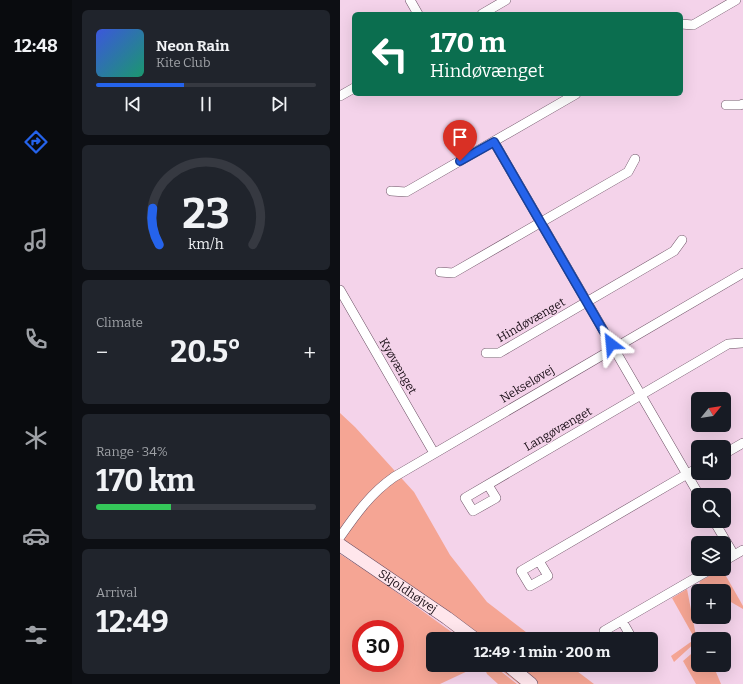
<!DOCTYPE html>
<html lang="en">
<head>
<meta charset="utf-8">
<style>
	:root { --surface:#171b24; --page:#20242c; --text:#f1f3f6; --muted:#9ea1a6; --line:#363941; --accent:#2563eb }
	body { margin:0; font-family:Bitter,serif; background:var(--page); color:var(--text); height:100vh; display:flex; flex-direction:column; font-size:15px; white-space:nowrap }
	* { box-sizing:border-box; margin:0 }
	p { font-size:13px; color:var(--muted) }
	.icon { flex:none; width:22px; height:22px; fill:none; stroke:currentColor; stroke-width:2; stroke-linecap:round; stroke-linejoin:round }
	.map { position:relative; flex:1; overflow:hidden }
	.sheet { display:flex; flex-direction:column; gap:10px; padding:10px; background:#0d0f14; width:268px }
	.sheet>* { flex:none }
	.banner { position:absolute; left:12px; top:12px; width:331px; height:84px; border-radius:6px; box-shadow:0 4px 16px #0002; background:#0b6e4f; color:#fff; overflow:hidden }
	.needle { width:26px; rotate:60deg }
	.buttons { position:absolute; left:351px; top:392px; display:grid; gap:8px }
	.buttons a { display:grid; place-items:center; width:40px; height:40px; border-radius:6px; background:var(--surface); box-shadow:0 4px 16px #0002; font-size:20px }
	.speed { position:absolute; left:12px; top:620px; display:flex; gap:8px; font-size:20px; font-weight:700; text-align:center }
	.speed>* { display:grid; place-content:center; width:52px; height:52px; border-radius:50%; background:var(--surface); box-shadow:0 4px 16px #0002; line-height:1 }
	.speed .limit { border:6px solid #d22; background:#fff; color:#111 }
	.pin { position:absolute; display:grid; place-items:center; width:34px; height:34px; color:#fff; margin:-41px -17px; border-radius:50% 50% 50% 0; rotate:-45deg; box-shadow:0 0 4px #0007 }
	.pin .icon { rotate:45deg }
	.me { position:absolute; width:44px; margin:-22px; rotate:331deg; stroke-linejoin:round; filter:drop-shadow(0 0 3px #0008) }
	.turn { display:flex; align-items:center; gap:14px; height:84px; padding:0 12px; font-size:18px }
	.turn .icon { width:52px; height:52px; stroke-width:2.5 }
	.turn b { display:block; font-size:28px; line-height:34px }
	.big { font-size:30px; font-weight:700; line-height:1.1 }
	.sheet .tile { flex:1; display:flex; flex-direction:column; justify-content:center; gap:6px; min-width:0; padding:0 14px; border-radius:6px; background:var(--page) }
	.sheet .dial { align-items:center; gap:0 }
	.dial svg { height:104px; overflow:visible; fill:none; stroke:var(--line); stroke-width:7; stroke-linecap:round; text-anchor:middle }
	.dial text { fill:var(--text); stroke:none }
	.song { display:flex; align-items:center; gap:12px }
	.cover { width:48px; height:48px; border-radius:6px; background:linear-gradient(135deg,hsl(230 70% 55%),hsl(160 70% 35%)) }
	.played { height:4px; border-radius:2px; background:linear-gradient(90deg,var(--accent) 40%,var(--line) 40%) }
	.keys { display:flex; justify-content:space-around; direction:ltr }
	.heat { display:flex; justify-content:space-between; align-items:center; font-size:22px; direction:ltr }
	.charge { height:6px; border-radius:3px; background:linear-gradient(90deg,#34c759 34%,var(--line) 0) }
	.trip { position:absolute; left:86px; top:632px; width:232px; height:40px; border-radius:6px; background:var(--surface); box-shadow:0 4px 16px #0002; font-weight:700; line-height:40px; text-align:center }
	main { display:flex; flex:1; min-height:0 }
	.dock { display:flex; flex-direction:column; width:72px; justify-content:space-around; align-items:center; background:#090b0e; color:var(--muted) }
	.dock .icon { width:28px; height:28px }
	.dock .current { color:var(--accent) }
	.dock b { font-size:18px; color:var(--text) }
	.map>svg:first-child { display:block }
	.green { fill:#f5a594; fill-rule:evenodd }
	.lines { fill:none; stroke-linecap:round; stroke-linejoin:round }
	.street-casing { stroke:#6b4f63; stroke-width:10 }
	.secondary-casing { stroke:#6b4f63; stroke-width:14 }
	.street { stroke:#fff; stroke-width:9 }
	.secondary { stroke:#ffe6ec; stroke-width:13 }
	.route-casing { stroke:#184099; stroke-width:10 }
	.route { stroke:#2563eb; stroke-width:7 }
	.labels { text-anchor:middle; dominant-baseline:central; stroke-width:3; stroke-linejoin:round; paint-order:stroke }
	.street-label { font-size:12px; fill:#1a0f17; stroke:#f4d3ea }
</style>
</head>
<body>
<main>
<nav class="dock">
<b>12:48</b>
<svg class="icon current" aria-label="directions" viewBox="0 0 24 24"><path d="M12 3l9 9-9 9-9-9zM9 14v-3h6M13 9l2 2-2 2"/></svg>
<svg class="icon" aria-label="music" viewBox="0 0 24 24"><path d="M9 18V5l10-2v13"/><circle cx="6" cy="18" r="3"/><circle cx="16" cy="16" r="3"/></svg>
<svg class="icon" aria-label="phone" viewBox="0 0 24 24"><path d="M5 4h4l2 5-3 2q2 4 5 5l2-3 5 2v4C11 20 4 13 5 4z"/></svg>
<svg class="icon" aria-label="climate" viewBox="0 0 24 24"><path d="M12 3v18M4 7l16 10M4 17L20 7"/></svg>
<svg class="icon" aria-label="car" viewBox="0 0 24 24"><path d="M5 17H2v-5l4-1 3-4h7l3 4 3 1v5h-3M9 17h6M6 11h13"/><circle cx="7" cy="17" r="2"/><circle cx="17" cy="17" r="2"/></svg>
<svg class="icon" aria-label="filters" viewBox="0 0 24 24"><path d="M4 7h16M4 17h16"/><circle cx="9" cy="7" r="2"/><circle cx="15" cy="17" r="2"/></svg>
</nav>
<section class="sheet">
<div class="tile">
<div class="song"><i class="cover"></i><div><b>Neon Rain</b><p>Kite Club</p></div></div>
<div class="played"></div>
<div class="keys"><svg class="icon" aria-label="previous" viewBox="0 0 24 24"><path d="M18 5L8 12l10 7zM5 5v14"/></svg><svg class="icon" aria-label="pause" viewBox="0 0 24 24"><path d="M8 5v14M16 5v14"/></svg><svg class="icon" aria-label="next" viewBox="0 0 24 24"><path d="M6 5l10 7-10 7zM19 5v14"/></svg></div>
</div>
<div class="tile dial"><svg viewBox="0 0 100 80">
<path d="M14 69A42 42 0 1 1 86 69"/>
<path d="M14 69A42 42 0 0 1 9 41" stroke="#2563eb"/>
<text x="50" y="56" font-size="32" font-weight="700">23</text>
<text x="50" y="72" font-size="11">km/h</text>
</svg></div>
<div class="tile"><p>Climate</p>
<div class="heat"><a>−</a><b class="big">20.5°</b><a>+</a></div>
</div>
<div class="tile"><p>Range · 34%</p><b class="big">170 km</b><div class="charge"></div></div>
<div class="tile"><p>Arrival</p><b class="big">12:49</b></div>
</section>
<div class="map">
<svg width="403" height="684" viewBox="0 0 403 684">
	<rect width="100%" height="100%" fill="#f4d3ea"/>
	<path class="green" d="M0 413 15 427 74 492 110 555 147 602 195 639H122L0 538Z
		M0 554 37 578 117 636 116 637 118 639H93V665H134L132 669 100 684H0ZM21 629H55V663H21Z
		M382 569 403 606V609L384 598V591H371L359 585 360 581Z
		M347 589 357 641 334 662 331 656 355 639 332 598Z
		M358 648V665H373L381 684H356L343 661Z
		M145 665H153L177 684H158L147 674 144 667Z
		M155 665H229L254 684H179Z"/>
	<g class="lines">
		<defs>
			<path id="street" d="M70 0 78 14
				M142 14 166 0
				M341 24 353 25 396 0
				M0 96 14 88
				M386 105H400L403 104
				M154 142 359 495
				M51 191 66 192 236 94
				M100 272 113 273 288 172 295 159
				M0 290 94 453
				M146 353H159L334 251 342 240
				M384 454 403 443
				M148 485 156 498 133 511 125 498 388 344 402 343
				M374 521 394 555
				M0 537C16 514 31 493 54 477L403 273
				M199 561 208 576 190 586 181 571 342 477 358 468
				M384 561 403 550
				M282 621 290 635 284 639
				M269 639 264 631 371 569"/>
			<g id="secondary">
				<path id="s1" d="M0 545 107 618 135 639"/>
				<path d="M168 665 191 684"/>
			</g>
		</defs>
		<use href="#street" class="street-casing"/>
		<use href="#secondary" class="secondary-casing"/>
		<use href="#street" class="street"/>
		<use href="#secondary" class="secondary"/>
	</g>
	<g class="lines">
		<defs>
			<path id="route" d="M120 161 154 142 271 344"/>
		</defs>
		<use href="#route" class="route-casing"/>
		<use href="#route" class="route"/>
	</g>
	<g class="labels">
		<g class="street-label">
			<text transform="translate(191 320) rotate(-30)">Hindøvænget</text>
			<text transform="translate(58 366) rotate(60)">Kyøvænget</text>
			<text transform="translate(187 384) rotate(-31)">Nekseløvej</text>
			<text transform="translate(218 429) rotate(-30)">Langøvænget</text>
			<text stroke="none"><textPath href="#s1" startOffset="82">Skjoldhøjvej</textPath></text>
		</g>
	</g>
</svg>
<div class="buttons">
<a><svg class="needle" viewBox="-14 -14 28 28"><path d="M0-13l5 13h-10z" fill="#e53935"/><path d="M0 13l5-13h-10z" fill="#9ea1a6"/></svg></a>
<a><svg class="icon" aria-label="sound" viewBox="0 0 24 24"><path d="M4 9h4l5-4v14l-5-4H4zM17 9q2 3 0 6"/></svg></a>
<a><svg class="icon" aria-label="search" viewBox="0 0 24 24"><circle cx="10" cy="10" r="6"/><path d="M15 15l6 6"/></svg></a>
<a><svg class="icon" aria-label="layers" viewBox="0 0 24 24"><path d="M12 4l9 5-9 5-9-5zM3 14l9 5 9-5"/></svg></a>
<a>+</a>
<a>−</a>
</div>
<div class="speed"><div class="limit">30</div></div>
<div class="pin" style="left:120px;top:161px;background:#d93025"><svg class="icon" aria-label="arrive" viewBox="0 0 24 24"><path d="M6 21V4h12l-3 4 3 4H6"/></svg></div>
<svg class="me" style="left:271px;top:344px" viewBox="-20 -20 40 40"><path d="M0-17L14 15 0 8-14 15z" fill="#2563eb" stroke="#fff" stroke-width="4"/></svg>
<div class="trip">12:49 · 1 min · 200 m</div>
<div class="banner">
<div class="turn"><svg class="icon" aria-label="left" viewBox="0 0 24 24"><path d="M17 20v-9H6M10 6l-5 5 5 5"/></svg><div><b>170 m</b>Hindøvænget</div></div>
</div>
</div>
</main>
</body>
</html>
